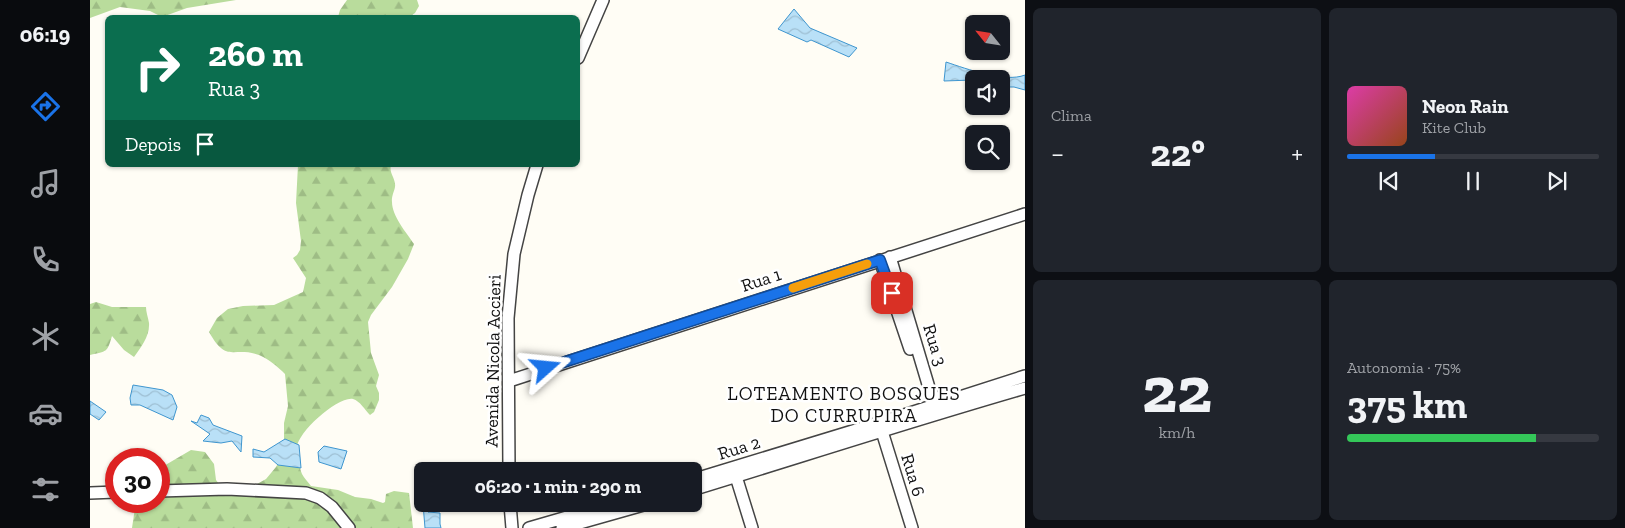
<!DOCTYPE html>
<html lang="pt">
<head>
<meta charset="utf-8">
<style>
	:root { --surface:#171b24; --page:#20242c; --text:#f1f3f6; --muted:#9ea1a6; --line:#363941; --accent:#1a73e8 }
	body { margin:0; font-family:"Zilla Slab",serif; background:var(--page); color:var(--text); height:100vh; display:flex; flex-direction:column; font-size:19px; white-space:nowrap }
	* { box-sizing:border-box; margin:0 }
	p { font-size:16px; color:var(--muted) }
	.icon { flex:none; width:28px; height:28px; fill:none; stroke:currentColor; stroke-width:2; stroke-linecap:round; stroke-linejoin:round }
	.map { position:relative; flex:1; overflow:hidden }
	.panel { display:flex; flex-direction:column; gap:8px; padding:8px; background:#0d0f14; width:600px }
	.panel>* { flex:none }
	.guide { position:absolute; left:15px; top:15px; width:475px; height:152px; border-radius:8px; box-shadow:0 1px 4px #0004; background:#0b6e4f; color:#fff; overflow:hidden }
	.needle { width:32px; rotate:300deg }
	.tools { position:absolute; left:875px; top:15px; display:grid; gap:10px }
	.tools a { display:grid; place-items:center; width:45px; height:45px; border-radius:8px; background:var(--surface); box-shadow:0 1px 4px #0004; font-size:25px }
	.speed { position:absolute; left:15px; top:448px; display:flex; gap:10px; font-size:25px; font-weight:700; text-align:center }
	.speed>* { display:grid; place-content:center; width:65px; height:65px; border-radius:50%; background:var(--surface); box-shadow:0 1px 4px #0004; line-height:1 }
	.speed .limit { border:8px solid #d22; background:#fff; color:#111 }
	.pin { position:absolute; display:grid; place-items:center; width:42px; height:42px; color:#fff; margin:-21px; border-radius:10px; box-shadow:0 2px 8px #0006 }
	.me { position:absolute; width:55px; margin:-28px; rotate:72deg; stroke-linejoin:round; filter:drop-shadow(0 0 4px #0008) }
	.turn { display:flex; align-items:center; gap:18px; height:105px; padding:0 20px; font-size:22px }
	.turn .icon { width:65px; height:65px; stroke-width:2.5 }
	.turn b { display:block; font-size:35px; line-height:42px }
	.then { display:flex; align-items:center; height:48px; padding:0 20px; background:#0003; gap:10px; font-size:19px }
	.big { font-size:38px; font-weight:700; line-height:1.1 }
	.panel .card { flex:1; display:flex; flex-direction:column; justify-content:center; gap:8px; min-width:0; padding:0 18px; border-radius:8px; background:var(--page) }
	.panel .dial { align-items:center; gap:0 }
	.dial b { font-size:65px; line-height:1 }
	.song { display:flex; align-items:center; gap:15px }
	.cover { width:60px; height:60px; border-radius:8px; background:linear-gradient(135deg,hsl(320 70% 55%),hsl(20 70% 35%)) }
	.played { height:5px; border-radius:2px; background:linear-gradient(90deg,var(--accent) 35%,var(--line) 35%) }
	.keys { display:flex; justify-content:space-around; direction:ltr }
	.heat { display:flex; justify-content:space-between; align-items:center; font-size:28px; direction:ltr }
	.charge { height:8px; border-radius:4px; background:linear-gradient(90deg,#34c759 75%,var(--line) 0) }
	.panel .tiles { flex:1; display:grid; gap:8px; grid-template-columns:repeat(2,1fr) }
	.trip { position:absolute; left:324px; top:462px; width:288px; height:50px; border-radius:8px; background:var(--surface); box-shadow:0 1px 4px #0004; font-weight:700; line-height:50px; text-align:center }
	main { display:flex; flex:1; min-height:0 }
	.dock { display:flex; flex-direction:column; width:90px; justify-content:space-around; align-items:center; background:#090b0e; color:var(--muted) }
	.dock .icon { width:35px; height:35px }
	.dock .active { color:var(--accent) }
	.dock b { font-size:22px; color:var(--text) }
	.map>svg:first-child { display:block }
	.forest { fill:url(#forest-firs) }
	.water { fill:url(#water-waves); stroke:#3f96cf }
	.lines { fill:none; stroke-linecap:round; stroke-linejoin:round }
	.minor-casing { stroke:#444; stroke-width:14 }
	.minor { stroke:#fff; stroke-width:11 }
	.route-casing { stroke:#114b97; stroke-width:12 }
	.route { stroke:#1a73e8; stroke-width:9 }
	.slow { stroke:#f59e0b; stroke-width:9 }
	.labels { text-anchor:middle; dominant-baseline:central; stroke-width:5; stroke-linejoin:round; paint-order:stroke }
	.street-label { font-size:18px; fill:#111; stroke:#fff }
	.neighbourhood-label { font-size:19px; letter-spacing:1px; fill:#111; stroke:#fff }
</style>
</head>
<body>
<main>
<nav class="dock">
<b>06:19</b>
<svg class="icon active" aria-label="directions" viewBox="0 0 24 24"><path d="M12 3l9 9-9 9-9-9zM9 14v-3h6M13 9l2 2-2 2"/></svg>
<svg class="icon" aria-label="music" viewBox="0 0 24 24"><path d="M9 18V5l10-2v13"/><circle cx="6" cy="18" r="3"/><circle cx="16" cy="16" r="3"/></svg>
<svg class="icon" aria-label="phone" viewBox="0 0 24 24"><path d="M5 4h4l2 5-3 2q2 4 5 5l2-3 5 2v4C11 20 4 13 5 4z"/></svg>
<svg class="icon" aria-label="climate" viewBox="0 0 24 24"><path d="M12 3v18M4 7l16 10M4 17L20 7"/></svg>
<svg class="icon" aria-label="car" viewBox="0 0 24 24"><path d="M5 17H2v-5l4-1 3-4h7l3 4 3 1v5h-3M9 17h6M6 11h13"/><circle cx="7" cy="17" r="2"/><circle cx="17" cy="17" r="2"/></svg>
<svg class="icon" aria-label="filters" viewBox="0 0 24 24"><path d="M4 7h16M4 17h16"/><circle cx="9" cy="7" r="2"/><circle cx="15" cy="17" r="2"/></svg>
</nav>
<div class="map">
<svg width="935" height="528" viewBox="0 0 935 528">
	<defs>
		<pattern id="forest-firs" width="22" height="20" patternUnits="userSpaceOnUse" patternTransform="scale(1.25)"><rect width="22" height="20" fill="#b9dc9c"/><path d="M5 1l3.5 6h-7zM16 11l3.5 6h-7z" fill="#9ebc85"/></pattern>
		<pattern id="water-waves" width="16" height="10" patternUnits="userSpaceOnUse" patternTransform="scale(1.25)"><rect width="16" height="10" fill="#b9e0f7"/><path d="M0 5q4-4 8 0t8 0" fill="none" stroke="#9ebfd3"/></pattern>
	</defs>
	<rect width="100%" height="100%" fill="#fffdf5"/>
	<path class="forest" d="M0 0H146L97 8 72 17 60 11 30 7 0 18Z
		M257 0H327L329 6 325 13 319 17H248L250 10Z
		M208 165H301C299 173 304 176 305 184 306 189 301 195 302 202 302 216 316 232 324 244L318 259 302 287 281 315 278 322 281 353 289 375 286 386 289 393V400L284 412 280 415C275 410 270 401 263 399 248 396 208 432 207 447 207 454 209 467 212 474 214 478 218 482 221 486L248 490 265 497 281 499 293 503 295 502 296 494 304 491 319 493 323 528H42L46 501H69V497H75C76 487 69 480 69 467H72L101 450 115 452 124 464 126 480 135 492 149 494 176 479 186 467 194 453V423L198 406 195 374C188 367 179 359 169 355 143 346 137 364 119 332L127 318 138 309 153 306 184 305 213 292 216 278 203 258 207 255 210 250 211 241 206 203Z
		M6 302 22 307H56C56 312 58 317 59 323 60 336 51 347 44 357L34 350 22 336C17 353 17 351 0 355V304Z"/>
	<path class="water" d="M704 9 720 28 767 48 759 57 721 40 717 42 688 29Z
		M856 62C877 69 915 83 935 75V90L924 87H911V79L854 81Z
		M43 385 73 390 82 395 87 407 83 420 50 405H41L40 398Z
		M0 401 16 412 9 420 0 414Z
		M111 415 119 418 123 425 152 436 151 452 142 441 131 443 113 441 120 434 101 421 107 423Z
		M195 439 209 445 211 468 188 465 180 458 163 457V449L174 452Z
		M234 446 257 451 251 469 229 462 228 452Z
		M333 504H350V507L338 512 350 513V524L351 528H335Z"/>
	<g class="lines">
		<defs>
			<path id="minor" d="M488 58 513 0
				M800 257 840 391 852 407
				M790 260 820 349
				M419 381 935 214
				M790 425 822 528
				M644 470 662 528
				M419 471 418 318 424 254 438 195 447 165
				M602 480 789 423 935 376
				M602 490C713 456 824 420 935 388
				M69 491 137 489 216 493 230 498 242 507 259 528
				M0 493 26 492
				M420 504 422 528
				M439 528 522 504
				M472 528 557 504"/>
		</defs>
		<use href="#minor" class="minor-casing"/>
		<use href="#minor" class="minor"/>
	</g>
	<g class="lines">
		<defs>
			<path id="route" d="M456 368 790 260 802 293"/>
		</defs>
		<use href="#route" class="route-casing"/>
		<use href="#route" class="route"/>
		<path class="slow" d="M703 288 777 264"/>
	</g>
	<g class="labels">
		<g class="street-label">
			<text transform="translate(671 280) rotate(-18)">Rua 1</text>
			<text transform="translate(845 345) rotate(73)">Rua 3</text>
			<text transform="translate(403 361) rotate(-89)">Avenida Nicola Accieri</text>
			<text transform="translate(649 448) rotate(-17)">Rua 2</text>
			<text transform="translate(823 475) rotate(73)">Rua 6</text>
		</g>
		<g class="neighbourhood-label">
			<text x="754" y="393">LOTEAMENTO BOSQUES<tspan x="754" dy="22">DO CURRUPIRA</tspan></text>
		</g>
	</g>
</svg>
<div class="tools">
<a><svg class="needle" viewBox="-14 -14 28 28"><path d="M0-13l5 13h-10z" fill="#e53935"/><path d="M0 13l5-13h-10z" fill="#9ea1a6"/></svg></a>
<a><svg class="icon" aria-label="sound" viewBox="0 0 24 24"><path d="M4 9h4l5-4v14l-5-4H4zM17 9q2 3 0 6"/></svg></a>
<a><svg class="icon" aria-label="search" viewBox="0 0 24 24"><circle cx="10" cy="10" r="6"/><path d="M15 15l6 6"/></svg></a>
</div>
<div class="speed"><div class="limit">30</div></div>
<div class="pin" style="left:802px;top:293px;background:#d93025"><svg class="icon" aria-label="arrive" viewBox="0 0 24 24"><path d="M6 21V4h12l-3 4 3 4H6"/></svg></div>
<svg class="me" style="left:456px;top:368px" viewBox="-20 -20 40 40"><path d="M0-17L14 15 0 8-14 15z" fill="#1a73e8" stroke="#fff" stroke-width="4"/></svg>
<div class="trip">06:20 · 1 min · 290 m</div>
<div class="guide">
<div class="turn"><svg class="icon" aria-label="right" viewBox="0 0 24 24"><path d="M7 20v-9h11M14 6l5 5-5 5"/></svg><div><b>260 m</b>Rua 3</div></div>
<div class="then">Depois<svg class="icon" aria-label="arrive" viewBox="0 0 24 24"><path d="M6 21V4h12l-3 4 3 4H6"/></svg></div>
</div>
</div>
<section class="panel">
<div class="tiles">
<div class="card"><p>Clima</p>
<div class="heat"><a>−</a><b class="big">22°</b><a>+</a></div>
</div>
<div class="card">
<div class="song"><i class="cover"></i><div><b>Neon Rain</b><p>Kite Club</p></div></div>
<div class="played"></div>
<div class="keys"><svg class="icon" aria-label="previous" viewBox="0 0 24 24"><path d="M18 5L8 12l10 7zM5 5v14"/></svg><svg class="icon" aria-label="pause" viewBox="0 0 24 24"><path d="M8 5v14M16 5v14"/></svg><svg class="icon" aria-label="next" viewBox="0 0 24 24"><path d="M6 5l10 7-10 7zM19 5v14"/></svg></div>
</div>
<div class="card dial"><b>22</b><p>km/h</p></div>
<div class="card"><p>Autonomia · 75%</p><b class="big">375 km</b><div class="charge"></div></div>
</div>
</section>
</main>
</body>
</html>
